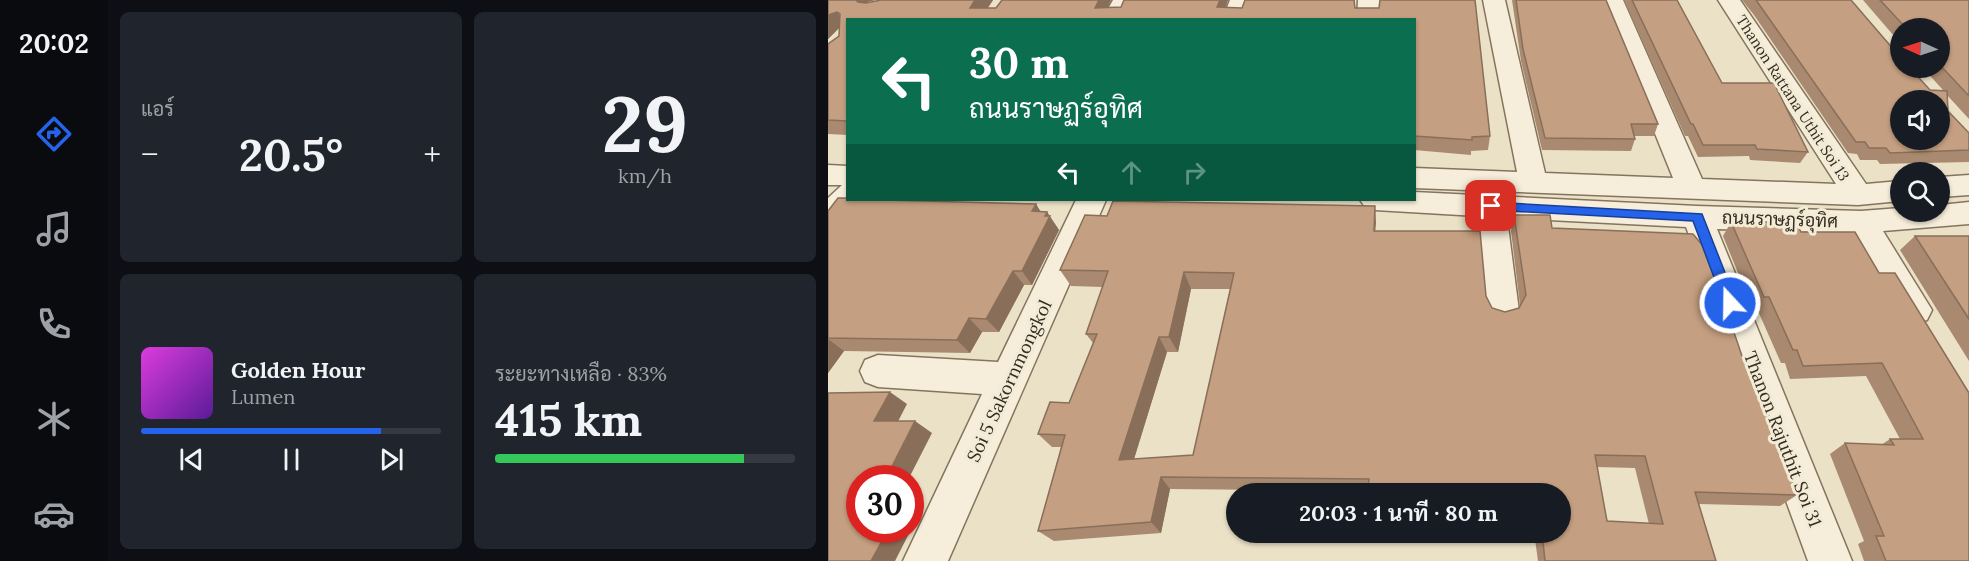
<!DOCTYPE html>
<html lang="th">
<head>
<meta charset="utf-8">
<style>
	:root { --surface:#171b24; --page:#20242c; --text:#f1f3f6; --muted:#9ea1a6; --line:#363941; --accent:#2563eb }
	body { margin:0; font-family:Lora,Sarabun,serif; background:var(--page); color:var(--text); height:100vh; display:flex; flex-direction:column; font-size:22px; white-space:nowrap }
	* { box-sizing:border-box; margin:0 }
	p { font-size:20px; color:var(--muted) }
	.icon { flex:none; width:33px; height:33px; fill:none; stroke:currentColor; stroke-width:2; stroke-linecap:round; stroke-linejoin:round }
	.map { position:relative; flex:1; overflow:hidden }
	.drawer { display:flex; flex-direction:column; gap:12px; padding:12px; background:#0d0f14; width:720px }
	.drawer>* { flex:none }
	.banner { position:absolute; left:18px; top:18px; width:570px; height:183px; border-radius:0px; box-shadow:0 2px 4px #0004; background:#0b6e4f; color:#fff; overflow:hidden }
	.needle { width:39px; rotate:273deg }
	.buttons { position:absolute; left:1062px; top:18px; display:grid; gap:12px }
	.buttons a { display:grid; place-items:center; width:60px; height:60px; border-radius:50%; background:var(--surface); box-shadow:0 2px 4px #0004; font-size:30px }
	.speed { position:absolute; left:18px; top:465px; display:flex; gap:12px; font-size:30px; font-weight:700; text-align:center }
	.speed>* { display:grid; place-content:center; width:78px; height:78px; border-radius:50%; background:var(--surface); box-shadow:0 2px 4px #0004; line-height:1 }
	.speed .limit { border:9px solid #d22; background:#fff; color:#111 }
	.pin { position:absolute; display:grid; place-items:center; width:51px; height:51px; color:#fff; margin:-26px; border-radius:12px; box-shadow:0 3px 9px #0006 }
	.me { position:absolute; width:66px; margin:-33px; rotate:339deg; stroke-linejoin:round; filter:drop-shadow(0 0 4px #0008) }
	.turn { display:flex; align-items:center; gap:21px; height:126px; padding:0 24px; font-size:27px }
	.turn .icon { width:78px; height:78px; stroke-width:2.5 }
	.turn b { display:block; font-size:42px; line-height:51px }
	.lanes { display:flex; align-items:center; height:57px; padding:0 24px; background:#0003; justify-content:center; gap:30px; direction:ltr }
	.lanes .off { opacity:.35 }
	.big { font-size:45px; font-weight:700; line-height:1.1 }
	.drawer .card { flex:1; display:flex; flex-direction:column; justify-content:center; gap:9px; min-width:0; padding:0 21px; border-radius:9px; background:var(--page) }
	.drawer .dial { align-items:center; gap:0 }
	.dial b { font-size:78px; line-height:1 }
	.song { display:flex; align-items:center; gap:18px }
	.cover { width:72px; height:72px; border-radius:9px; background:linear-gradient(135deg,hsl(300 70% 55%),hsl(270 70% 35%)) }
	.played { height:6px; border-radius:3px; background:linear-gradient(90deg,var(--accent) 80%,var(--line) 80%) }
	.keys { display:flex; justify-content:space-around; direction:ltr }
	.heat { display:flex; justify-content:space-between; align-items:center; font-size:33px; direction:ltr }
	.charge { height:9px; border-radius:4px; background:linear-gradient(90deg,#34c759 83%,var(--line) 0) }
	.drawer .tiles { flex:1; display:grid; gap:12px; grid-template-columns:repeat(2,1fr) }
	.trip { position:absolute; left:398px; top:483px; width:345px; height:60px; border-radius:30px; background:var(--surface); box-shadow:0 2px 4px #0004; font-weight:700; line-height:60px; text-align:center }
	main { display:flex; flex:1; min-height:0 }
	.menu { display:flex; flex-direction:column; width:108px; justify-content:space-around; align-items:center; background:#090b0e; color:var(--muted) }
	.menu .icon { width:42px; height:42px }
	.menu .on { color:var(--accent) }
	.menu b { font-size:27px; color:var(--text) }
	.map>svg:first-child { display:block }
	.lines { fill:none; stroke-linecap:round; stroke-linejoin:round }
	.minor-casing { stroke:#84745e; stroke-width:3 }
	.minor { fill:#f6eeda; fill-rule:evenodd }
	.wall { fill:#a9896f; fill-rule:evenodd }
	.shaded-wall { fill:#896f5a }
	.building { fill:#c49f81; stroke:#896f5a; stroke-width:1.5; fill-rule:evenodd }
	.route { fill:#2563eb; stroke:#184099; stroke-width:1.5 }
	.labels { text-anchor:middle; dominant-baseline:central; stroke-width:6; stroke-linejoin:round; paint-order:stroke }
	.far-street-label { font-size:15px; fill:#362b20; stroke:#f2ebd6 }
	.street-label { font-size:18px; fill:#362b20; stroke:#f2ebd6 }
</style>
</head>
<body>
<main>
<nav class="menu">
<b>20:02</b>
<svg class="icon on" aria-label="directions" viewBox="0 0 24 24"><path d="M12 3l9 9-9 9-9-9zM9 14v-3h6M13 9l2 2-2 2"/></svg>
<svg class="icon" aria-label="music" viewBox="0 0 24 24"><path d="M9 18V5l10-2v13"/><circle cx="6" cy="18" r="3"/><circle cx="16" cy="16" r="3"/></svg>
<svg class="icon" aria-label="phone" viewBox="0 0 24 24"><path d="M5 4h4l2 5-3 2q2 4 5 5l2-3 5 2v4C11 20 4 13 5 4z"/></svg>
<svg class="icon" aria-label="climate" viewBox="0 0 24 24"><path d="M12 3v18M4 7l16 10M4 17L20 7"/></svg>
<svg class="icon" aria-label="car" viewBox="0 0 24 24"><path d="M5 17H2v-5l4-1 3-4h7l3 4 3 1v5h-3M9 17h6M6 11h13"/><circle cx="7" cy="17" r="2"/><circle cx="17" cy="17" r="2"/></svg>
</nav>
<section class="drawer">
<div class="tiles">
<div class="card"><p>แอร์</p>
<div class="heat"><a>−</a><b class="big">20.5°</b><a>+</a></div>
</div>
<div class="card dial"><b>29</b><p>km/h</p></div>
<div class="card">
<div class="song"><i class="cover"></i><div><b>Golden Hour</b><p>Lumen</p></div></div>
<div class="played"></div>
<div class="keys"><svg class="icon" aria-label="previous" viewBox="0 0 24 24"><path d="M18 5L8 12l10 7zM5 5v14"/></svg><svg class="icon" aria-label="pause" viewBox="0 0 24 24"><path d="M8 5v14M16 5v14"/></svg><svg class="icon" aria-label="next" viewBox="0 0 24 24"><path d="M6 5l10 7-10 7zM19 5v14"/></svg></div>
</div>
<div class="card"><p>ระยะทางเหลือ · 83%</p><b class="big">415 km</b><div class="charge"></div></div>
</div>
</section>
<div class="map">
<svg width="1141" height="561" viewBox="0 0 1141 561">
	<rect width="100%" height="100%" fill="#eae1c7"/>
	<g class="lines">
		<defs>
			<path id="minor" d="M285 0H307L296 20H274Z
				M402 0H424L416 20H394Z
				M530 0H552L551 20H529Z
				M655 0H677L717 173 845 178 773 0H795L874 179 1008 184 890 0H912L1038 184 1072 181V201L1030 205 586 188V168L689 172Z
				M0 165 20 166V200H31L11 227 0 230V198L14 185H0Z
				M1141 175V195L1112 197V177Z
				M586 192 869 206 1033 211 1072 208V212H1112V205L1141 202V224L1055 231 1104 310 1099 320 1087 324 1075 320 1024 233 889 229 1024 561H980L858 227 679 218 691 311 686 321 674 325 662 321 657 311 649 216 547 210 537 207 532 200H586Z
				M248 200H278L120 561H75L154 394 50 387 37 382 32 371 37 360 50 355 170 362Z"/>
		</defs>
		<use href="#minor" class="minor-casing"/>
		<use href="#minor" class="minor"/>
	</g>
	<path class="wall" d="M0 0H47L39 2V3L53 0H165L160 8H168L174 0H283L279 8 293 7 296 0H400L397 8H414L417 0H527V8H551L552 0H647L662 136 660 150 643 151V155L586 150V20H20V135L0 134V44L11 36V28L0 39Z
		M684 0H778L830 124 826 136H806L807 139 803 151 714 150 693 61Z
		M796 0H849L894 83 980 152 972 163 922 160 921 156 870 157 860 136H857Z
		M914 0H1023L1102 90H1115L1095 68H1112V28H1072V43L1035 0H1141V119L1119 95 1120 111 1141 133V162L1052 164 1049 160H1032L1029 154 1020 153 926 15Z
		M208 204 212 211 219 212 231 230 204 285H196L171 332H154L142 353 16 351 0 373V211Z
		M547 206V231L658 296 664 308 677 312 691 308 692 305 683 231 686 215 897 294 894 298 914 356 969 495 952 506 871 504 888 561H710L706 532H732V494H541V491L342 489 333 533 226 541 210 531 233 447H224L210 434 241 403 265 343 258 334 275 287 243 286 232 270ZM363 289H402L365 455 306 459 339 352H350ZM769 467 807 468 821 524 779 521Z
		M903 222 973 232H1027L1141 561H1036L1030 544 1036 541 1002 454 1017 443 1053 445 1062 439H1072L1038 376 962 379 957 363H953L930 311 925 310 895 236Z
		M1087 236H1141V361L1072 250Z"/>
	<path class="shaded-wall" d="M28 0H47L39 2 35 10Z
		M147 0H165L151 20 142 8Z
		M271 0H283L274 20 267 8Z
		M392 0H400L393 20 389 7Z
		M9 12 19 26 11 28 0 39V15Z
		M208 204 217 219 204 211Z
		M547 206 548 223 546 248V231Z
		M219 212 231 230 204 285 194 271Z
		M185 271 196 285 171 332 158 319Z
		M356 272 363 289 350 352 341 337Z
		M141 318 154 332 142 353 129 340Z
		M331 337 339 352 302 472 291 460Z
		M0 339 16 351 0 373Z
		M62 392 79 404 64 433 46 421Z
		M87 421 104 433 81 478H58Z
		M333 477 342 489 333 533 323 522Z
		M82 502 94 508 67 561H43L60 530H82Z"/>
	<path class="building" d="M0 0H28L30 2 38 3 53 0H147L142 8H168L174 0H271L267 8 293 7 296 0H392L389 7 414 8 417 0H526L527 8H551L552 0H647L662 136 644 137V140L586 136V20H20V121L0 120V44L11 36 12 14 9 12 0 15Z
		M688 0H778L830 124H803L807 139 717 138 695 49Z
		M804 0H849L894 83H946L980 152 929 149 927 145H875L865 124H863Z
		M928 0H1023L1072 57V68H1082L1102 90 1119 91 1120 111 1141 133V150L1062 153 1058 148H1041L1037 142H1028ZM1072 100H1112V140H1072Z
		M1052 0H1141V96L1112 65V28H1078Z
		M10 198H20V200H56L208 204 204 211 219 212 217 216H222L194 271H185L158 319 141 318 129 340 0 338V211Z
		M285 201 547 206 546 231H652L658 296 664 308 677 312 691 308 698 295 686 215H722L724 228 865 234 880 252 897 294H893L914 356 922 374H926L969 495 867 492 888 561H717L714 532H732V494H709V488L663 490V485L573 489V486H540L541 479 333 477 323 522 210 531 237 435 210 434 222 402 241 403 269 334H258L280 271 232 270 257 215 279 216ZM356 272 406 273 365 455 291 460 331 337H341ZM767 455 817 456 835 524 779 521Z
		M903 222H968L973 232H1027L1051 273H1067L1141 393V561H1058L1048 536H1056L1017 443 1066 445 1062 439H1095L1054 363 975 366 969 350H965L941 297H936Z
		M1087 236H1141V319Z
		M62 392 46 421H87L58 478H32V530H60L43 561H0V393Z"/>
	<path class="route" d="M663 202 874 214 909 303 902 309 897 307 865 221 663 210 657 206Z"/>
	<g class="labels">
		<g class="far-street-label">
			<text transform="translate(965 98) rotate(57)">Thanon Rattana Uthit Soi 13</text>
		</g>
		<g class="street-label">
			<text transform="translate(952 219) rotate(2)">ถนนราษฏร์อุทิศ</text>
			<text transform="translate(181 381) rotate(-65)">Soi 5 Sakornmongkol</text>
			<text transform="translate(955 439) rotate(69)">Thanon Rajuthit Soi 31</text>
		</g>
	</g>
</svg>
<div class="buttons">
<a><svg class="needle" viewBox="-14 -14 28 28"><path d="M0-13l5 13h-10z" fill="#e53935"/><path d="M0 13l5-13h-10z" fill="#9ea1a6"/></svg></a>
<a><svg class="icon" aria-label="sound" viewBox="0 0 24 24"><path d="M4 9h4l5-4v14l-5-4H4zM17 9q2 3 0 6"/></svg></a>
<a><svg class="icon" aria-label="search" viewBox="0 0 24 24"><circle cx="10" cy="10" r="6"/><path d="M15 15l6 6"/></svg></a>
</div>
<div class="speed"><div class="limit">30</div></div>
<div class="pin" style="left:663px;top:206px;background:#d93025"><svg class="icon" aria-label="arrive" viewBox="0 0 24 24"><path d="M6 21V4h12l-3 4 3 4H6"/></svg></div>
<svg class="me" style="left:902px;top:303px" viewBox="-20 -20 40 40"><circle r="17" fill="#2563eb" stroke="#fff" stroke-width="3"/><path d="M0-11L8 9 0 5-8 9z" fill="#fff"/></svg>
<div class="trip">20:03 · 1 นาที · 80 m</div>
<div class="banner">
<div class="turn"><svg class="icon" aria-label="left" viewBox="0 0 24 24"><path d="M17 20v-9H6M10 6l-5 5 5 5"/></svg><div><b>30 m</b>ถนนราษฏร์อุทิศ</div></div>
<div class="lanes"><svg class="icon" aria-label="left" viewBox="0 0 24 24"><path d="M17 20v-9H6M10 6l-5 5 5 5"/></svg><svg class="icon off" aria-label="ahead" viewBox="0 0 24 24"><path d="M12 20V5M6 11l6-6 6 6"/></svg><svg class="icon off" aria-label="right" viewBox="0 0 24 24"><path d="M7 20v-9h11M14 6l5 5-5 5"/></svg></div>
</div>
</div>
</main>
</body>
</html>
